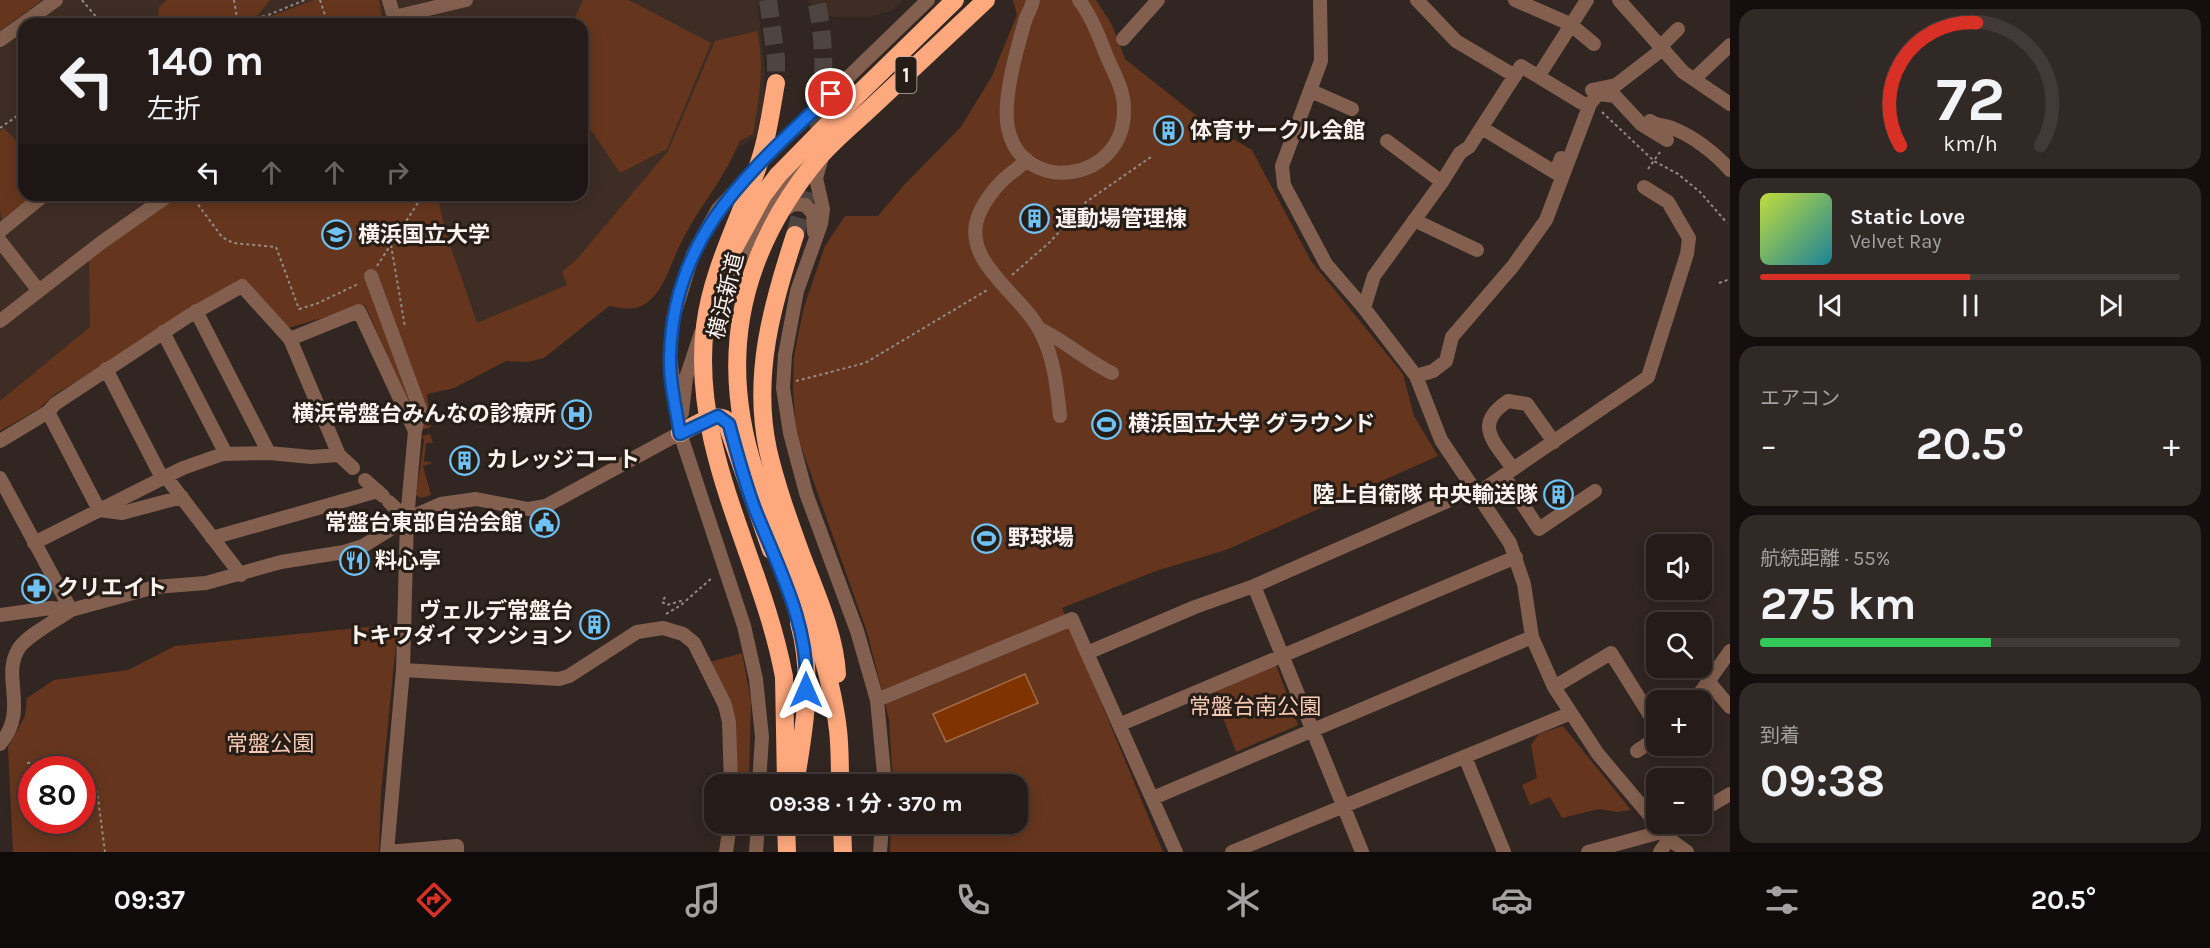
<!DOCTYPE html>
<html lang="ja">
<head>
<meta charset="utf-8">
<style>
	:root { --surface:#251c19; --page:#312926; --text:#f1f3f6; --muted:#a3a1a2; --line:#423a38; --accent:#d93025 }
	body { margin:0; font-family:Karla,"Noto Sans JP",sans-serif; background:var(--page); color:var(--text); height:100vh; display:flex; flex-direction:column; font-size:22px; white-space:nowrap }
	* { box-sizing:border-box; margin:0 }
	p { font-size:20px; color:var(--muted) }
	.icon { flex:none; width:33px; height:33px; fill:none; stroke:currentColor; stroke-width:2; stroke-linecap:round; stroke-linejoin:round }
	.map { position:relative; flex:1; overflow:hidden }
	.details { display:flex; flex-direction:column; gap:9px; padding:9px; background:#140f0e; width:480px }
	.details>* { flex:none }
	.hud { position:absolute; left:18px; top:18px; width:570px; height:183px; border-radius:18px; box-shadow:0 3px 15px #0003,0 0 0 2px var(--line); background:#251c19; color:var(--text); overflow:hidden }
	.tools { position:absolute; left:1646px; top:534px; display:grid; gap:12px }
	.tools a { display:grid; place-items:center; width:66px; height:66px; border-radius:12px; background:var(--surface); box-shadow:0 3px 15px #0003,0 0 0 2px var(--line); font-size:30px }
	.speed { position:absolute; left:18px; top:756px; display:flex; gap:12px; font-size:30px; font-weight:700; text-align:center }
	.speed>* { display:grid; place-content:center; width:78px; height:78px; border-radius:50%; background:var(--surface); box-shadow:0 3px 15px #0003,0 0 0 2px var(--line); line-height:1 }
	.speed .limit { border:9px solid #d22; background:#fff; color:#111 }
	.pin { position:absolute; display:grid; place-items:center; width:51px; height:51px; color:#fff; margin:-26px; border:3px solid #fff; border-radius:50%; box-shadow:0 2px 6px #0007 }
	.me { position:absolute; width:66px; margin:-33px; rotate:0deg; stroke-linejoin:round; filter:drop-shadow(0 0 4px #0008) }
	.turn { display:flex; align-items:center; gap:21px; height:126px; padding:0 30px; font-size:27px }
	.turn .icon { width:78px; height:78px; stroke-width:2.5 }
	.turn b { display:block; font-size:42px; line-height:51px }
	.lanes { display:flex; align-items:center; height:57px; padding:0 30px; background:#0003; justify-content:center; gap:30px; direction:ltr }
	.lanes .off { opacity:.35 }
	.big { font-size:45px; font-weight:700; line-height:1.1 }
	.details .widget { flex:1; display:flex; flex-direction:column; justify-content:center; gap:9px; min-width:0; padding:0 21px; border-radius:18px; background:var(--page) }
	.details .dial { align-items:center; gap:0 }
	.dial svg { height:156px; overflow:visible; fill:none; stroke:var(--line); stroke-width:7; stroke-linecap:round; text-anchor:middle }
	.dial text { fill:var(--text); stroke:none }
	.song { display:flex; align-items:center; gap:18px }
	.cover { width:72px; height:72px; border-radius:9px; background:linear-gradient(135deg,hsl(70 70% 55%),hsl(190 70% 35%)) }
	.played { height:6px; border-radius:3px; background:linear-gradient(90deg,var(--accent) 50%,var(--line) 50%) }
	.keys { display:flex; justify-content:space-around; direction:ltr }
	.heat { display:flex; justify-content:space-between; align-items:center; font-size:33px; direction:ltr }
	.charge { height:9px; border-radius:4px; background:linear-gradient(90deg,#34c759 55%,var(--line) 0) }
	.trip { position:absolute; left:704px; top:774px; width:324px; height:60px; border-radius:18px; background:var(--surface); box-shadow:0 3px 15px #0003,0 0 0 2px var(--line); font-weight:700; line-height:60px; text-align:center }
	.menu { display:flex; height:96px; justify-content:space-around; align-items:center; background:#0f0b0a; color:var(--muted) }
	.menu .icon { width:42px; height:42px }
	.menu .selected { color:var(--accent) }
	.menu b { font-size:27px; color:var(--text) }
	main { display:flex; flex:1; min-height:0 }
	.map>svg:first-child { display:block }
	.built { fill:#3e2d24; fill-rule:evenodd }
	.green { fill:#65361d; fill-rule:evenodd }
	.water { fill:#7f3400; stroke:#a46d48; stroke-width:1.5 }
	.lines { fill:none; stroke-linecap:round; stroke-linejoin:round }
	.highway-tunnel { stroke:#4f4540; stroke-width:18; stroke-dasharray:18 9; stroke-linecap:butt }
	.path { stroke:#948b86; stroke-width:2; stroke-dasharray:3 3; stroke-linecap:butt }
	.minor { stroke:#825f4e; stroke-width:14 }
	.highway { stroke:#fea87d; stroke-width:18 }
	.highway-bridge { stroke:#fea87d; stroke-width:18 }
	.route-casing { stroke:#114b97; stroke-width:15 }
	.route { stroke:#1a73e8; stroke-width:10 }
	.labels { text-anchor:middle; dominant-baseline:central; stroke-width:6; stroke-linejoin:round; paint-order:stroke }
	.shield { fill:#271d17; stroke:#bbb3ae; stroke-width:1.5 }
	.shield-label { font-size:21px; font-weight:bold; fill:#fbf3ef }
	.poi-label { font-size:22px; font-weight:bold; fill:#fbf3ef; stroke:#271d17; text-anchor:start }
	.street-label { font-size:22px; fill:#fbf3ef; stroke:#271d17 }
	.park-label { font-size:22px; fill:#f5c9b3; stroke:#271d17 }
</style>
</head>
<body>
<main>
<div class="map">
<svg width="1730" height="852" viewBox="0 0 1730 852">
	<rect width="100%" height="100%" fill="#312621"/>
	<path class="built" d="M0 0H778L758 6 765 72 763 105 756 137 740 146 692 206 625 309 609 306 544 358 527 362 506 361 454 388 427 394 431 427 412 414 365 305 285 329 245 279 179 309 54 395 40 408 0 431ZM24 24H582V195H24Z
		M807 0H903L891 11 869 17H840L821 15Z"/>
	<path class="green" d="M0 0H42L0 31Z
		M167 0H270L258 15 242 24H158L159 7Z
		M314 0H379L383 24H250Z
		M583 0H629L711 43 667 149 620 173 593 133 582 122V24H572Z
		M1013 0H1096L1112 25 1125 59 1207 124 1252 150 1311 261 1403 374 1414 416 1438 456 1226 550 1156 571 1062 608 1163 852H890L891 824H1017V784H893L889 719 867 632 796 432 793 389 794 356 804 307 825 246 845 216H878L904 185 961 127 992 76 1017 15Z
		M757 31C765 66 759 99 753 134L739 141C726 178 699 206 682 241 671 261 665 291 645 304 634 311 621 308 609 306L544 358 527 362 506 361 454 388 427 394 431 427 418 431 414 414 365 305 285 329 245 279 54 395 40 408 0 431V401L90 327 89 258 181 195H437L446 233 477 323 567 285 562 272 577 259 668 151 715 41Z
		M4 128 24 149V195H33L2 221 0 209V131Z
		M430 434 433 443H426L424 461 433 463 423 466 431 495 421 498 416 495 424 440 422 436Z
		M398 624 381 793 379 852H13L8 747 25 716 27 698 54 680 128 670 175 646ZM32 770H82V820H32Z
		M742 653 751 701 749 784H734V735L710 662Z
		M1275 662 1298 725 1236 752 1213 690Z
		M1563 726 1631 810 1618 812 1599 809 1562 818 1550 797 1530 805 1522 785 1537 778 1531 745 1539 734Z"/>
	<path class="water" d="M1025 674 1038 703 946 742 933 714Z"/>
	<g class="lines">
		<path class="highway-tunnel" d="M768 0 776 58V83
			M795 235C816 158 834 79 816 0"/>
		<path class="path" d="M82 0 102 24
			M234 0 238 24
			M320 0 328 24
			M262 16 278 24
			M246 24 305 0
			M1602 112 1654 161 1678 174 1700 192 1727 223
			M0 128 24 111
			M1648 169 1660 152
			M129 195 135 202
			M191 195 222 237 233 243 276 247 299 309 316 304 358 284
			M391 245 405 327
			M377 266 423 195
			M1012 275 1050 242 1086 202 1151 157
			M1719 283 1730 279
			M796 381 865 363 989 289
			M665 597 662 602 667 605 684 600
			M666 614 681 605 713 577
			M27 763 60 761 70 770
			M82 779 97 791 105 852"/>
		<path class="minor" d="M389 0 396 24
			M1033 0C1032 8 1027 14 1025 21 1017 49 1002 100 1008 128 1021 196 1126 184 1124 108 1124 90 1114 73 1107 57 1099 37 1092 17 1079 0
			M1320 0 1321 61 1282 166 1284 185 1326 264 1364 308 1416 376 1441 440 1510 543 1524 584 1532 637 1554 687 1598 754 1656 823
			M1417 0 1456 41 1515 76
			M1515 0 1570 24 1594 44
			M1619 0 1683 72 1730 104
			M394 17 466 0
			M1123 39 1158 0
			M0 40 56 0
			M1662 45 1678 29
			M1543 69 1587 0
			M1694 79 1730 45
			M1592 90 1616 85 1664 48
			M1311 91 1352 109
			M1650 121C1657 126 1664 125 1672 128 1693 136 1715 153 1730 170
			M1482 128 1556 173 1561 158
			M1387 141 1442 182
			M822 157 816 178 823 209 821 224 797 291 785 355 783 388 790 433 806 493 857 631 877 700 885 784
			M1026 159C1021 167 1017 168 1010 174 997 184 985 200 979 214 959 261 1023 295 1040 331 1054 357 1057 387 1060 416
			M781 211 794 204 805 205 813 213 814 232
			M1414 220 1477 250
			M0 231 44 195
			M0 241 39 291
			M371 276 420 409 415 431
			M713 308 764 214 802 168
			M1364 308 1374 276 1442 182 1460 153 1469 147 1521 66 1582 103
			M196 311 269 453
			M0 321 102 242 169 195
			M1040 329C1065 341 1087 361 1112 373
			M163 332 226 454
			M290 339 359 311 415 431 407 519 403 670 387 852
			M106 369 162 478
			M1416 376 1433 371 1446 361 1452 337 1513 266 1546 220 1590 104 1598 94 1615 96 1641 124 1667 140
			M48 412 99 510 122 513 182 497
			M682 413 686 378 701 333
			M0 441 48 412 55 404 187 317 242 286 290 339 339 455 353 468
			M1513 469C1495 442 1472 425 1508 401L1527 404 1554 442
			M1504 476 1539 529 1595 491
			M166 477 241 575
			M0 478 71 610C57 620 28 635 19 648 0 677 30 709 0 744
			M365 480 383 496
			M1478 493 1648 377 1687 254 1689 238 1668 202 1644 187
			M389 502 407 519
			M212 538 378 491
			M34 543 183 468 223 454 269 453 311 457 339 455
			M1254 586 1362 852
			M0 615 51 608 71 610 155 587 206 583 281 562 344 552 363 546 407 519 441 504 476 499 528 509 546 506 680 433
			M403 670 559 679 569 676 637 632 663 628 683 634 694 643 725 705 729 722 731 784
			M1708 681 1730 707
			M1554 687 1611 653 1656 725
			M877 700 1072 619 1087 653
			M1695 700 1730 651
			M1121 724 1516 557
			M1637 751 1656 738
			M1465 757 1504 852
			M759 784 762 737 756 679 744 626 680 433 670 357 673 319 693 254 718 209 774 149 928 0
			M1153 798 1532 637
			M1701 811 1730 794
			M1658 826 1669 839 1687 852
			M387 852 457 846V852
			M726 852 730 824
			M756 852 758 824
			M880 852 882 824
			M1176 852 1087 653 1195 607 1254 586 1475 489
			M1232 852 1571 713
			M1588 852 1661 832 1677 824
			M1660 852 1669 839"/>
		<path class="highway" d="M841 111 955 0
			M795 235C772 305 752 376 768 450 776 485 788 518 800 551 814 589 835 633 837 674
			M734 248 763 195 778 175
			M680 433C693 427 711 413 725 419L771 550
			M784 677 786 783
			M795 784C804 731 814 676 799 623
			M840 784C840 767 840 748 838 730 828 647 790 566 761 489 716 369 735 261 815 162 832 141 854 124 874 105 911 70 949 35 986 0
			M786 824 787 852
			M842 824 843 852"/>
		<path class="highway-bridge" d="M776 83C771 110 768 137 759 163 741 217 712 269 705 326 690 451 762 558 784 677
			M778 175 841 111"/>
	</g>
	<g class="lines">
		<defs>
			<path id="route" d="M806 690C810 627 779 569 756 512 745 484 737 454 729 424L718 416 680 434C676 408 669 382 670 356 673 234 750 172 831 94"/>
		</defs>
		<use href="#route" class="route-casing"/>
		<use href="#route" class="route"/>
	</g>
	<defs>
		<symbol id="building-ring" viewBox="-11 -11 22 22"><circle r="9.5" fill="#271d17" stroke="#70c2f4" stroke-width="1.5"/><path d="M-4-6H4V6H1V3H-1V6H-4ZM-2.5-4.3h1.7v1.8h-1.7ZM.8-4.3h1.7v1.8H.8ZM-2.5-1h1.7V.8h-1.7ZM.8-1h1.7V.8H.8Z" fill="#70c2f4"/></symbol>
		<symbol id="university-ring" viewBox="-11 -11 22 22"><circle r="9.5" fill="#271d17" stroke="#70c2f4" stroke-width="1.5"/><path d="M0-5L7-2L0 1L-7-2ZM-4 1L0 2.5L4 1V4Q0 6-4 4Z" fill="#70c2f4"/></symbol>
		<symbol id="hospital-ring" viewBox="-11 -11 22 22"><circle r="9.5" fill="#271d17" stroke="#70c2f4" stroke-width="1.5"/><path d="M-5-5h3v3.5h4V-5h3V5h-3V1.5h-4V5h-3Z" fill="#70c2f4"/></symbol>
		<symbol id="stadium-ring" viewBox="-11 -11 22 22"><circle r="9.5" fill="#271d17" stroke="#70c2f4" stroke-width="1.5"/><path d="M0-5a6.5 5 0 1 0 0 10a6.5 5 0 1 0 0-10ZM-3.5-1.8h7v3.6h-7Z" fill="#70c2f4"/></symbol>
		<symbol id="civic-ring" viewBox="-11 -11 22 22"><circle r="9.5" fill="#271d17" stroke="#70c2f4" stroke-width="1.5"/><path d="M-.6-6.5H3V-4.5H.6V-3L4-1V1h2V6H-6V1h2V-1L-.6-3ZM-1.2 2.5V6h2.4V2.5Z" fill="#70c2f4"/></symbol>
		<symbol id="restaurant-ring" viewBox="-11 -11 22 22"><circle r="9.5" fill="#271d17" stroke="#70c2f4" stroke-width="1.5"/><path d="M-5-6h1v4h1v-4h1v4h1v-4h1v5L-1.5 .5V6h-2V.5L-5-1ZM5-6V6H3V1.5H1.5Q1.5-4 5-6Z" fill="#70c2f4"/></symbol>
		<symbol id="pharmacy-ring" viewBox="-11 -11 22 22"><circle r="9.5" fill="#271d17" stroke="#70c2f4" stroke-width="1.5"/><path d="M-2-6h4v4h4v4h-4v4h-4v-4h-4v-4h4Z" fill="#70c2f4"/></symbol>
	</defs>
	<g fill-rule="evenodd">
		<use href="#building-ring" x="1152" y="114" width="33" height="33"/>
		<use href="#building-ring" x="1018" y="202" width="33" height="33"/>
		<use href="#university-ring" x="320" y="218" width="33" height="33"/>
		<use href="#hospital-ring" x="560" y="398" width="33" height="33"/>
		<use href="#stadium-ring" x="1090" y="408" width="33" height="33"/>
		<use href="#building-ring" x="448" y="444" width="33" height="33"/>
		<use href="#building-ring" x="1542" y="478" width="33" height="33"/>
		<use href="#civic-ring" x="528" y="506" width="33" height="33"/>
		<use href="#stadium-ring" x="970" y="522" width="33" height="33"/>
		<use href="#restaurant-ring" x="338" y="544" width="33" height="33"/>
		<use href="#pharmacy-ring" x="20" y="572" width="33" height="33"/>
		<use href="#building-ring" x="578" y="608" width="33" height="33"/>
	</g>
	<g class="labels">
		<rect class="shield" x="895.5" y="57" width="21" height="36" rx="4.5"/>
		<g class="shield-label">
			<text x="906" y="75">1</text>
		</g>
		<g class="poi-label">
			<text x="1190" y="131">体育サークル会館</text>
			<text x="1055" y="219">運動場管理棟</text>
			<text x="358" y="235">横浜国立大学</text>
			<text x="556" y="414" text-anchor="end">横浜常盤台みんなの診療所</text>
			<text x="1128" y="424">横浜国立大学 グラウンド</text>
			<text x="486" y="460">カレッジコート</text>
			<text x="1538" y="495" text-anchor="end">陸上自衛隊 中央輸送隊</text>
			<text x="523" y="523" text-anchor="end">常盤台東部自治会館</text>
			<text x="1008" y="538">野球場</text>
			<text x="375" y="561">料心亭</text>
			<text x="57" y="588">クリエイト</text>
			<text x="573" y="611" text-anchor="end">ヴェルデ常盤台<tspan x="573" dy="25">トキワダイ マンション</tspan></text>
		</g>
		<g class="street-label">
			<text transform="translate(726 296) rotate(-76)">横浜新道</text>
		</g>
		<g class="park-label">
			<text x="1255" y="707">常盤台南公園</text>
			<text x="270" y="744">常盤公園</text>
		</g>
	</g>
</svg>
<div class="tools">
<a><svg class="icon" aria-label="sound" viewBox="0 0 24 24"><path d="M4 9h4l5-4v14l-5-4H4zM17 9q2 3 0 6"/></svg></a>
<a><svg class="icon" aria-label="search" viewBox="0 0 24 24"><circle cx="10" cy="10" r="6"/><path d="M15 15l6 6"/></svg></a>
<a>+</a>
<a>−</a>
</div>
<div class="speed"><div class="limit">80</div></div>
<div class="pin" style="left:831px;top:94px;background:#d93025"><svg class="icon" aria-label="arrive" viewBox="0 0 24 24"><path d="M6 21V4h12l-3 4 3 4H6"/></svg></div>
<svg class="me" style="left:806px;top:690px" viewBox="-20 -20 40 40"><path d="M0-17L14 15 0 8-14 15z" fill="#1a73e8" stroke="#fff" stroke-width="4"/></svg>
<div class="trip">09:38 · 1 分 · 370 m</div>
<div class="hud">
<div class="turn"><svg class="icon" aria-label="left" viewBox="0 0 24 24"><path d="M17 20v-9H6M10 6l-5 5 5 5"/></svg><div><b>140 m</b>左折</div></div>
<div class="lanes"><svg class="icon" aria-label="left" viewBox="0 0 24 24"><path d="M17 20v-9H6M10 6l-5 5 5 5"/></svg><svg class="icon off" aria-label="ahead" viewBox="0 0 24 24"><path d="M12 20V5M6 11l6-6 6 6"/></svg><svg class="icon off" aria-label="ahead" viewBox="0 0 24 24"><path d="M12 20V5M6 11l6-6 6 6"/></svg><svg class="icon off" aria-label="right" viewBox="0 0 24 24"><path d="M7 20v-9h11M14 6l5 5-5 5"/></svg></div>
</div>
</div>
<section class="details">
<div class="widget dial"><svg viewBox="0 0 100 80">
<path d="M14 69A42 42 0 1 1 86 69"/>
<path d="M14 69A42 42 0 0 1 53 6" stroke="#d93025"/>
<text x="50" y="56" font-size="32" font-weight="700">72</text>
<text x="50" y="72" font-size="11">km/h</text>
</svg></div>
<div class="widget">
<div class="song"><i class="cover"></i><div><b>Static Love</b><p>Velvet Ray</p></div></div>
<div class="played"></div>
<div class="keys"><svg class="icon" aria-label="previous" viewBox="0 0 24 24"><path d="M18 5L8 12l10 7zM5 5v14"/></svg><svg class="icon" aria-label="pause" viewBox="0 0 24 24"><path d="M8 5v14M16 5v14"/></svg><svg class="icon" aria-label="next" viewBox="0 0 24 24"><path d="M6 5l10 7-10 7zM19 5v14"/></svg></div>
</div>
<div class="widget"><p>エアコン</p>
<div class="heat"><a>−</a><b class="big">20.5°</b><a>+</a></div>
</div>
<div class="widget"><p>航続距離 · 55%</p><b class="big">275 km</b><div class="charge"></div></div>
<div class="widget"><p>到着</p><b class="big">09:38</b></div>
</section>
</main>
<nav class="menu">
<b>09:37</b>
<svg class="icon selected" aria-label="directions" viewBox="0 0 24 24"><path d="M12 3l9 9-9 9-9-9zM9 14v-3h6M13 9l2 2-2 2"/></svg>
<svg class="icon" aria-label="music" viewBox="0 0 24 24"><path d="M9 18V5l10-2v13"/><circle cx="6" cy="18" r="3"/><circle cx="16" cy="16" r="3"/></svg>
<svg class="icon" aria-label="phone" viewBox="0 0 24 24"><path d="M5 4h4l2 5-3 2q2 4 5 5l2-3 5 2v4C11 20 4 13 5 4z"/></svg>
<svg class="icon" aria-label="climate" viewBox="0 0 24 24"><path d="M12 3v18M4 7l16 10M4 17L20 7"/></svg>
<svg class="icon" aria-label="car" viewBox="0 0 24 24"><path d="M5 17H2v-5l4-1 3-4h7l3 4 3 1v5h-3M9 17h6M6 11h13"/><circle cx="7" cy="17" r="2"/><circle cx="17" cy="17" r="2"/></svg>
<svg class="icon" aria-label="filters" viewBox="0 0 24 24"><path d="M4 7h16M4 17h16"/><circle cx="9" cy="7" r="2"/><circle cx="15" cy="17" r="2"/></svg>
<b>20.5°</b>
</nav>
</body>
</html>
